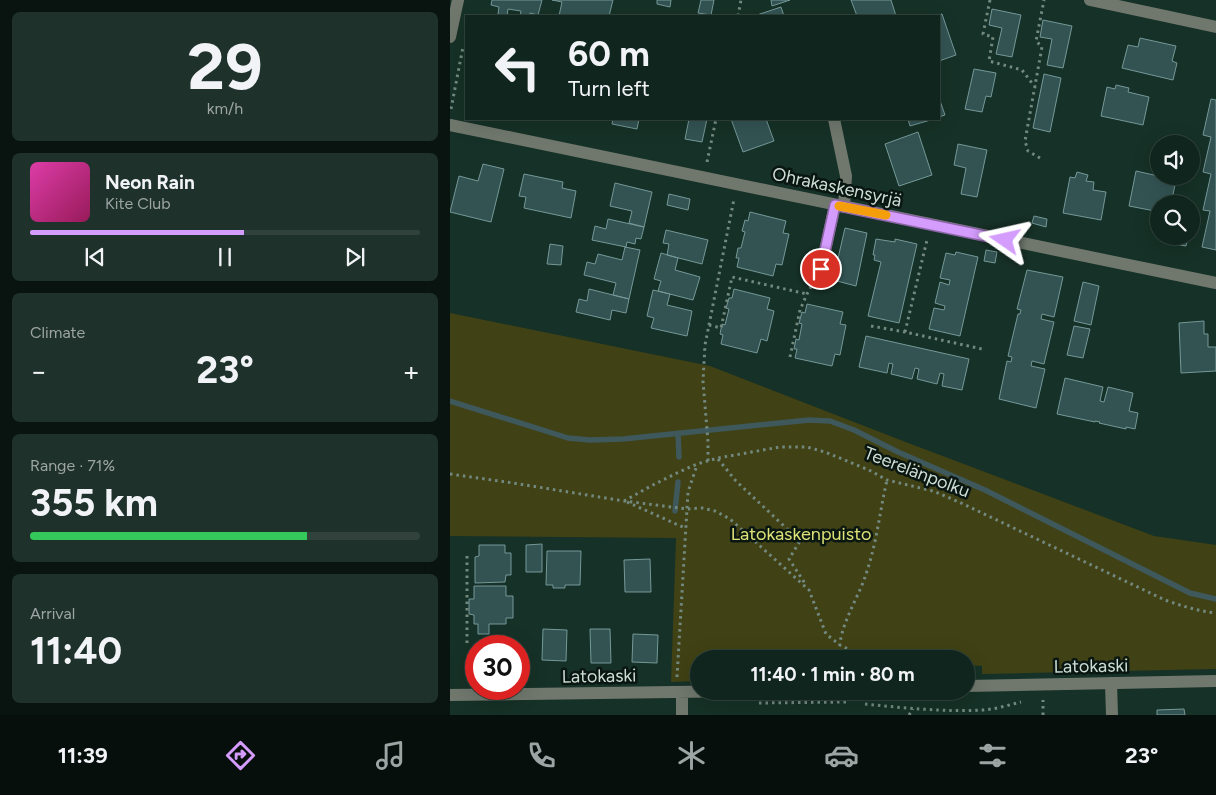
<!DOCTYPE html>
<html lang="en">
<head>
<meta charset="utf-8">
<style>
	:root { --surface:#10251d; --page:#1e312a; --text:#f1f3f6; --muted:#9ca5a4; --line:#30423b; --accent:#d49cfc }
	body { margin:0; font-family:Figtree,sans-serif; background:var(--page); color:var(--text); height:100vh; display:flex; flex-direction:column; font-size:19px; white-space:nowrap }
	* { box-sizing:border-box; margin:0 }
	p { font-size:16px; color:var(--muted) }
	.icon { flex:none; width:28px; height:28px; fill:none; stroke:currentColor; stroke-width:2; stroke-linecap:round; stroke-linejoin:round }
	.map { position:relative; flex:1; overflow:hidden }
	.side { display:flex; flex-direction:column; gap:12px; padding:12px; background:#091410; width:450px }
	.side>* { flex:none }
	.hud { position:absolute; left:15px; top:15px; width:475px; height:105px; border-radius:0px; box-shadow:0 5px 20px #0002,0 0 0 1px var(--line); background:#10251d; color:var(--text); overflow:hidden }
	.buttons { position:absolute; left:700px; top:135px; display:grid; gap:10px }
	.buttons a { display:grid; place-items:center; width:50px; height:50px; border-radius:50%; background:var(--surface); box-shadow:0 5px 20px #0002,0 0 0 1px var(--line); font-size:25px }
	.speed { position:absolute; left:15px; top:635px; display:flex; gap:10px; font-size:25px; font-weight:700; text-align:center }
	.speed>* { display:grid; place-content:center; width:65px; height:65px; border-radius:50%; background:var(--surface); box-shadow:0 5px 20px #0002,0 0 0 1px var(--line); line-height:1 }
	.speed .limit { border:8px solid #d22; background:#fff; color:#111 }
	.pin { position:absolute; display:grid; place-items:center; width:42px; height:42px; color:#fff; margin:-21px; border:2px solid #fff; border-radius:50%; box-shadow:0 1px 5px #0007 }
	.me { position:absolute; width:55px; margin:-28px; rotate:281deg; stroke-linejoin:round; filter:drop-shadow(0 0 4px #0008) }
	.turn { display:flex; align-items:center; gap:18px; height:105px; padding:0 20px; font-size:22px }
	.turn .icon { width:65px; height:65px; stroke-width:2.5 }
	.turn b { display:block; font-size:35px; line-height:42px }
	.big { font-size:38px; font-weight:700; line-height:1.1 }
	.side .card { flex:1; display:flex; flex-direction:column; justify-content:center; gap:8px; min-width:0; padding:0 18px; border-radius:8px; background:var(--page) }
	.side .dial { align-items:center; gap:0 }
	.dial b { font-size:65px; line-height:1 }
	.song { display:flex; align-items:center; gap:15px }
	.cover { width:60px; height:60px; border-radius:8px; background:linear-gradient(135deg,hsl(320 70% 55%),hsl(330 70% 35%)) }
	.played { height:5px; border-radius:2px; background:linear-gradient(90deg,var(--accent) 55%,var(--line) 55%) }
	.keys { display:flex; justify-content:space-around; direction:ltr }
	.heat { display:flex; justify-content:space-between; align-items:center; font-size:28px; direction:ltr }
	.charge { height:8px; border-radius:4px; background:linear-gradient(90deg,#34c759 71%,var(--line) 0) }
	.trip { position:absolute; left:240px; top:650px; width:285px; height:50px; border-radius:25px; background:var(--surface); box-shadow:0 5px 20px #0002,0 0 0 1px var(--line); font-weight:700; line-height:50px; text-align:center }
	.tab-bar { display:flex; height:80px; justify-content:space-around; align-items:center; background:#060f0c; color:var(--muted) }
	.tab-bar .icon { width:35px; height:35px }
	.tab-bar .active { color:var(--accent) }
	.tab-bar b { font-size:22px; color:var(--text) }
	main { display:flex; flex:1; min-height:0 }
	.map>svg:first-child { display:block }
	.green { fill:#404114 }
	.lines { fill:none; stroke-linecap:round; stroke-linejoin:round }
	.stream { stroke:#3e585c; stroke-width:5.5 }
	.building { fill:#335353; stroke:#759898 }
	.path { stroke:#738980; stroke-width:3; stroke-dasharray:2.5 4; stroke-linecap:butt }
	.minor { stroke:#70786e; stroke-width:12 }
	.route-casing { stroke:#8a65a4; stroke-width:12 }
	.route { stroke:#d49cfc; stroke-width:9 }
	.slow { stroke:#f59e0b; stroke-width:9 }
	.labels { text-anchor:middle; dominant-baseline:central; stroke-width:5; stroke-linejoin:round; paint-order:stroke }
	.street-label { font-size:18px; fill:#ceded7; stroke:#0a1611 }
	.park-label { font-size:18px; fill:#dee276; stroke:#0a1611 }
</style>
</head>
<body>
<main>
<section class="side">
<div class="card dial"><b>29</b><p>km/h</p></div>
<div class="card">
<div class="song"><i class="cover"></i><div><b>Neon Rain</b><p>Kite Club</p></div></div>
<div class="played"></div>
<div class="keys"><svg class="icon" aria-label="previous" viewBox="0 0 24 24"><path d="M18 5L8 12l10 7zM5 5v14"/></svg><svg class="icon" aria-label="pause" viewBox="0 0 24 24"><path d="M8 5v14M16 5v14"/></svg><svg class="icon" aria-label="next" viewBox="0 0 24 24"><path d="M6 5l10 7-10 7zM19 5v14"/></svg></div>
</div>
<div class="card"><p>Climate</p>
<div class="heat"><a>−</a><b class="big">23°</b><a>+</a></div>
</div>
<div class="card"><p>Range · 71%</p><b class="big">355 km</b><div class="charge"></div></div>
<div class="card"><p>Arrival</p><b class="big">11:40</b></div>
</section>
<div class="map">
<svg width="766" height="715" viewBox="0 0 766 715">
	<rect width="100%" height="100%" fill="#163127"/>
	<path class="green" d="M0 313 260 366 453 441 704 536 766 545V669L532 674V666L516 665V659H453V657H438L437 659H249V681L221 682 226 538 0 536Z"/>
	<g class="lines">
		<path class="stream" d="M0 401 118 438 140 440 173 439 359 420 380 421 404 430 448 452 535 490 740 593 766 599
			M228 433 229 457
			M225 511 228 482"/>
	</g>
	<path class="building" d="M42 0H92L88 15 80 13 79 16H70L71 11 58 9 57 16 48 14 49 7 41 5Z
		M102 0H163L159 16H109L112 2Z
		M207 0H221L220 7 207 4Z
		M251 0H264L261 15 248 13Z
		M321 0H340L322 6Z
		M401 0H441L446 16H407Z
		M331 7 334 16H304Z
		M542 9 571 15 562 57 546 54 552 28 539 25Z
		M492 14 506 55 489 61V16H485Z
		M593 20 622 26 613 68 597 65 602 39 590 37Z
		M690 38 726 46 722 61 727 63 723 80 672 68 678 45 688 47Z
		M524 69 546 73 541 97 536 96 532 112 515 109Z
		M594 74 611 78 600 132 583 128Z
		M666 85 679 88 678 92 699 97 693 125 651 116 657 87 665 89Z
		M489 98 495 115 489 117Z
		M761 99 766 100V250L752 247 760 211 753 210 761 174 753 172 761 137 753 135Z
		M163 119H189L187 129 162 124Z
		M239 119H257L252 142 235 139Z
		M281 119H316L324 141 293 152Z
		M458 119H484L460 126Z
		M468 132 482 175 449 186 435 144Z
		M508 144 537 150 527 197 511 194 516 168 504 165Z
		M33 164 54 169 41 222 0 212 9 176 28 181Z
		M686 171 726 180 721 204H709V220L704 219 705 211 679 206Z
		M627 172 638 175 636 181 644 182 643 190 656 192 651 220 613 213 620 177 625 178Z
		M74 174 113 182 112 188 126 191 121 218 74 208 76 197 69 196Z
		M165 183 202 192 194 227 179 223 182 211 160 206Z
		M219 194 240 199 238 210 217 205Z
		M300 212 336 221 333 233 339 234 332 265 326 264 323 276 287 267 289 258H286L288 248H291L295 232 292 231 295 220 298 221Z
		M584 216 597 219 596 227 582 223Z
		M158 219 194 227 191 239 186 238 185 244 177 242 176 247 142 240 145 226 156 229Z
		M395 228 417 233 406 286 383 280Z
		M216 230 258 240 252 264 217 255 219 244 213 243Z
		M721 236H728L738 238 736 246 719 243Z
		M426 239 445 242V239L467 244 449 323 418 316 431 262 424 260 425 255H423Z
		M100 244 113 246 111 265 97 264Z
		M175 247 190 250 179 299 163 295 166 283 134 275 137 262 145 264 148 254 172 260Z
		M536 250 547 252 545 263 534 261Z
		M506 252 528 257 510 336 479 329 484 308 494 310 495 306 485 303 490 282 499 285 500 280 490 278 496 253 505 255Z
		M211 253 228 258 225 270 250 277 243 300 208 291 211 281 204 279Z
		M577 270 613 277 604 317 592 314 591 319 604 322 594 364 582 361 581 366 595 369 586 408 549 399 557 361 561 362 562 357 558 356 568 314H570L571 310 567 309Z
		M633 282 649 286 641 325 624 321Z
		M139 289 179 299 176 313 162 310 160 320 126 312 129 299 137 301Z
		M284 289 320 298 317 309 324 311 317 341 311 339 307 353 271 344 273 335 270 334 272 324 275 325 279 309 276 308 279 298H282Z
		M203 290 220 294 217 305 242 311 237 336 201 328 204 318 197 316Z
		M357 304 393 312 390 324 396 325 390 355 385 354 382 366 345 358 347 349H344L346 339 349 340 352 324 349 323 352 312 355 313Z
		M754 321V334H758V347H766V371L731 373 729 323Z
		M624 326 640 329 633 358 617 355Z
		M416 336 519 359 512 390 492 386 494 374 490 373 487 384 467 379 469 369 465 368 462 379 441 374 443 364 439 363 437 373 409 367Z
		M615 378 653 387 650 401 654 402 658 387 683 393 679 411 688 413 685 429 676 427V429L649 423 650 422 645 421V422L607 414Z
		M92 544V572H76V545Z
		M29 545H55V553H61V575H56L55 582 25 583V557L29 556Z
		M97 551H131L130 585H115V588H103V585H96Z
		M200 559 201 592H175L174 560Z
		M24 586H56V596H63V618H56V624H39V634H28V624H24V615L19 614V599H24Z
		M93 629 117 630 116 661 92 660Z
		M140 629H160L161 663H141Z
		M183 634 208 635 207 663 182 662Z
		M734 709 735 715H707V710Z"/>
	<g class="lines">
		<path class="path" d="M540 0 533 34 543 37 539 61 572 70 585 87
			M288 16 291 0
			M1 109 13 47
			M590 158 578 151 575 141 592 47 586 41 594 0
			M257 162 266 119
			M259 325 271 328 282 277 357 294
			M421 326 455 332 532 349
			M455 332 477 240
			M340 357 350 310 357 294 364 281
			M268 459 286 481 350 541 339 559 356 585
			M258 461V442L253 381 255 345 284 199
			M0 474 63 483 174 501 237 509 252 508 265 511 280 519 359 590 376 634 390 645 418 659
			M174 501 201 486 229 472 247 464 268 458 330 447H357L375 452 419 470 437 480 483 491 509 502 715 600C732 606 748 611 766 613
			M177 502 235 528
			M17 556V644
			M392 659C391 654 389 648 390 643 394 617 410 595 417 571 427 541 430 510 437 480
			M227 677 238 492 247 465
			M309 703 396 702 395 691
			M415 704C454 708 494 712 533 710 546 709 559 705 571 702
			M459 715 463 709
			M593 715V700"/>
		<path class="minor" d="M640 0 766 27
			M0 37 8 0
			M384 119 396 176 394 207
			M0 125 766 283
			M371 269 385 205
			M661 683 662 715
			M516 686 766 681
			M232 693V715
			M0 695 298 691"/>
	</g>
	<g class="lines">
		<defs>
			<path id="route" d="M371 269 385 205 555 240"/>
		</defs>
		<use href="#route" class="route-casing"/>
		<use href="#route" class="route"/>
		<path class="slow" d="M389 206 436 215"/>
	</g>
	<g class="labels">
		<g class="street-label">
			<text transform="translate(387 187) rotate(12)">Ohrakaskensyrjä</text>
			<text transform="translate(467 472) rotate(21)">Teerelänpolku</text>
			<text transform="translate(641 666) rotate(-1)">Latokaski</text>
			<text transform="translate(149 676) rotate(-1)">Latokaski</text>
		</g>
		<g class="park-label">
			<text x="351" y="534">Latokaskenpuisto</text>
		</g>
	</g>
</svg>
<div class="buttons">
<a><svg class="icon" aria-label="sound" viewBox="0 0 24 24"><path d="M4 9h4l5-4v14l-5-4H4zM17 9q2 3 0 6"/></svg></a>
<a><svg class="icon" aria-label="search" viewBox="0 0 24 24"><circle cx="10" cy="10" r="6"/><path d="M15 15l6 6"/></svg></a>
</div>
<div class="speed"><div class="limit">30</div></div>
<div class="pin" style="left:371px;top:269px;background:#d93025"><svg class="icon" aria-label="arrive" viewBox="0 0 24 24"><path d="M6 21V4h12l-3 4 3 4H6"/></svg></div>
<svg class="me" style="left:555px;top:240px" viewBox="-20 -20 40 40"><path d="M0-17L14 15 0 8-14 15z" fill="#d49cfc" stroke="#fff" stroke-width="4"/></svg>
<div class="trip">11:40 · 1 min · 80 m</div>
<div class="hud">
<div class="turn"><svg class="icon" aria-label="left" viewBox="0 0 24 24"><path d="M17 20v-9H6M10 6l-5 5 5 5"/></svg><div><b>60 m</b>Turn left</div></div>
</div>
</div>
</main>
<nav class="tab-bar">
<b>11:39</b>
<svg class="icon active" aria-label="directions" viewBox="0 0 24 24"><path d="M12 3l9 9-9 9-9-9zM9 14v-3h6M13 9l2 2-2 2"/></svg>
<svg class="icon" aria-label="music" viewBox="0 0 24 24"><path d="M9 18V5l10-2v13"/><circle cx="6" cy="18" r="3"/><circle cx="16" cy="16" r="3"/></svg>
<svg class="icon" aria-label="phone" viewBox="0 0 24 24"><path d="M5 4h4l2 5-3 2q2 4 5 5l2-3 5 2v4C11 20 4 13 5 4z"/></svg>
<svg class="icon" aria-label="climate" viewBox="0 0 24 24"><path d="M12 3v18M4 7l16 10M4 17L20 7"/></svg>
<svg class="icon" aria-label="car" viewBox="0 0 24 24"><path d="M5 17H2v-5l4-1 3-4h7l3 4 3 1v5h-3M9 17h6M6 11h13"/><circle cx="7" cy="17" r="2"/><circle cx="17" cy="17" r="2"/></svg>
<svg class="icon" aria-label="filters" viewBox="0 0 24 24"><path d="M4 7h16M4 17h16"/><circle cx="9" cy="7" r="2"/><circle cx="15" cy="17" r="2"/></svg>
<b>23°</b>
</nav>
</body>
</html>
